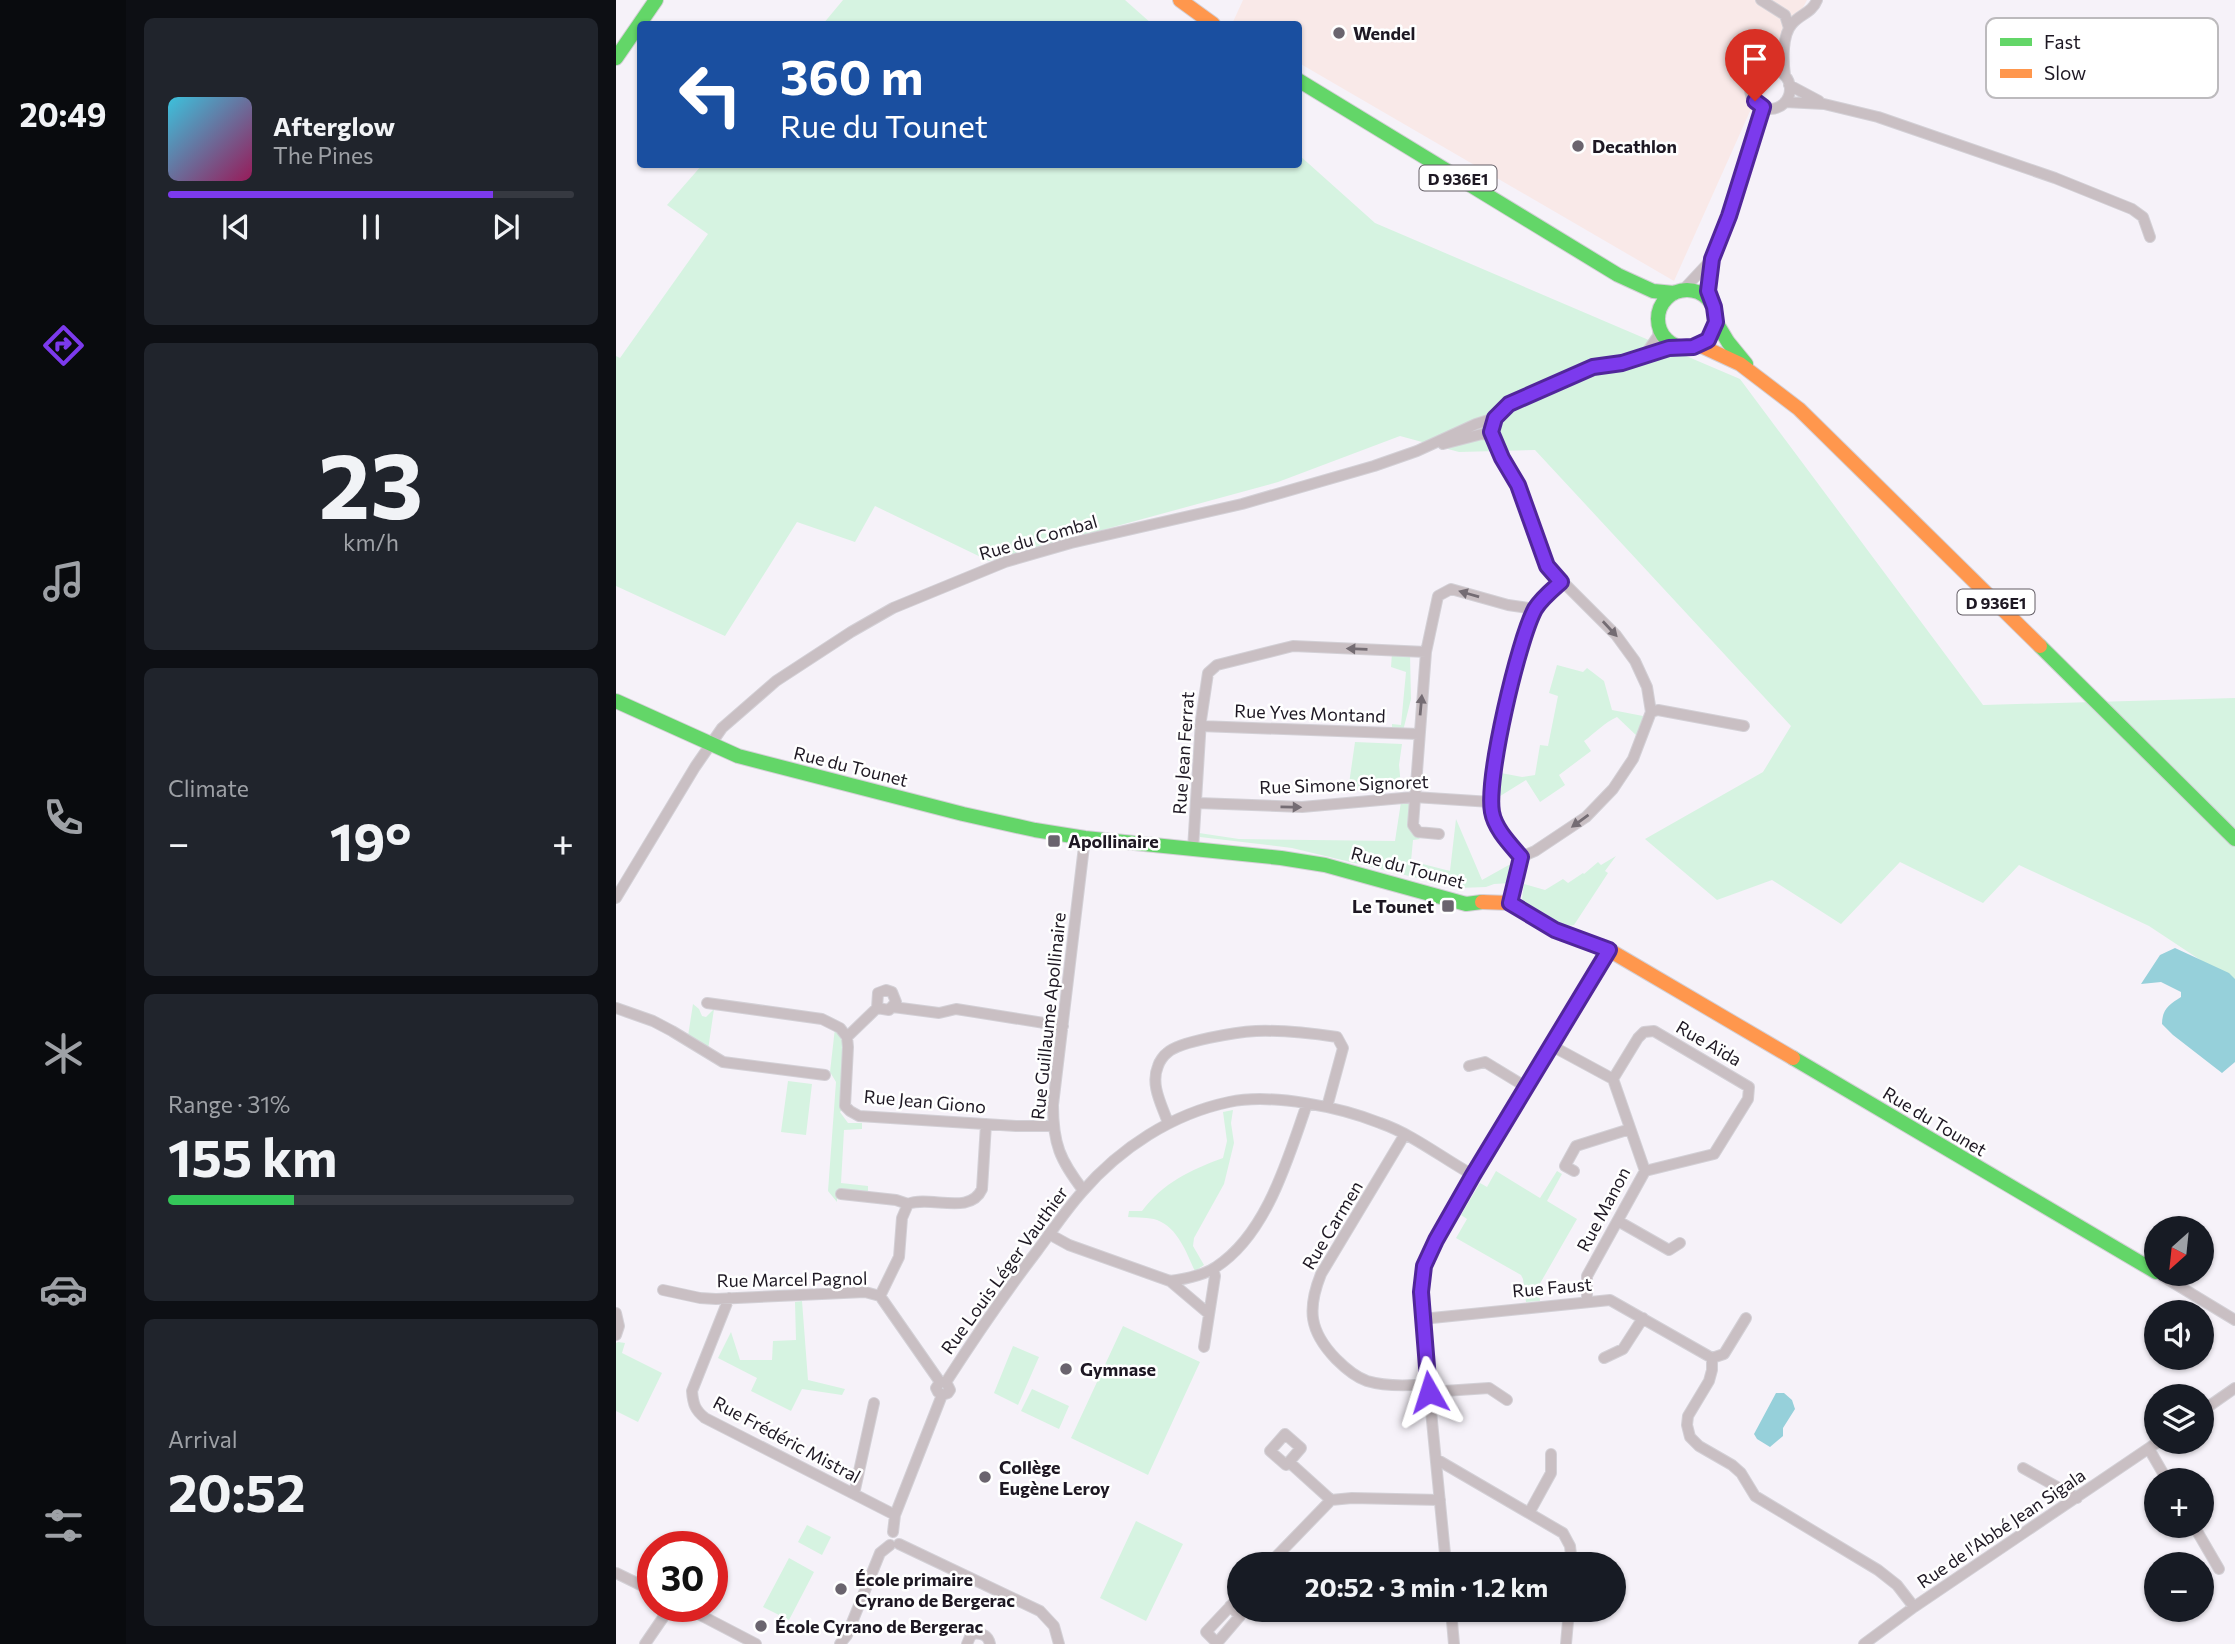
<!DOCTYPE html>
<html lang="en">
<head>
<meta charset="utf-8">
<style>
	:root { --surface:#171b24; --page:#20242c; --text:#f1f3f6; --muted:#9ea1a6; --line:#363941; --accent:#7c3aed }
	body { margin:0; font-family:Commissioner,sans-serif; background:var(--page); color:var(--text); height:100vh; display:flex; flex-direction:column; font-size:26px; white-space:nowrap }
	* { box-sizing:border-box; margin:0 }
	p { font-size:23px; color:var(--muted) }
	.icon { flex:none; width:38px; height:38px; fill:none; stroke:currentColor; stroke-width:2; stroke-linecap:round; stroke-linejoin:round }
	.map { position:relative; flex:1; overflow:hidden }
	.panel { display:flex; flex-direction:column; gap:18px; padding:18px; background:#0d0f14; width:490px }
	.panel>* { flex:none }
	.hud { position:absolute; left:21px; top:21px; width:665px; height:147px; border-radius:7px; box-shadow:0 2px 5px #0004; background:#1a4fa0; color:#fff; overflow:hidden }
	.needle { width:46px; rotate:207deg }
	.controls { position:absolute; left:1528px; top:1216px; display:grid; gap:14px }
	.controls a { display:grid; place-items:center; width:70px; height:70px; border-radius:50%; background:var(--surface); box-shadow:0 2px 5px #0004; font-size:35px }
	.speed { position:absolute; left:21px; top:1531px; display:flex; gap:14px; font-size:35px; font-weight:700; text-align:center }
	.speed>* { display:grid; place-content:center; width:91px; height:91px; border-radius:50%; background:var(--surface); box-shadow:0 2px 5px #0004; line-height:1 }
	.speed .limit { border:10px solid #d22; background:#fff; color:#111 }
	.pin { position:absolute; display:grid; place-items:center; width:60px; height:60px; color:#fff; margin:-72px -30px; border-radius:50% 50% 50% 0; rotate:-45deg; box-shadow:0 0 7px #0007 }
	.pin .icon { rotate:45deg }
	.me { position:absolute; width:77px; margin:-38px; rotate:354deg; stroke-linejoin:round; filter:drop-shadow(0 0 5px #0008) }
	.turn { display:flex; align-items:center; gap:24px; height:147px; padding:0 28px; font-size:32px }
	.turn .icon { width:91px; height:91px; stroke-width:2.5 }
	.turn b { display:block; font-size:49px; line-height:60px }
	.big { font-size:52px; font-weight:700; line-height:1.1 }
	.panel .tile { flex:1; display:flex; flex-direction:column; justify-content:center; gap:10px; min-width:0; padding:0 24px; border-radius:10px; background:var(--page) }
	.panel .dial { align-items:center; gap:0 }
	.dial b { font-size:91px; line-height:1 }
	.song { display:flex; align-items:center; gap:21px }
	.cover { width:84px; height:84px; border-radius:10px; background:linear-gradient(135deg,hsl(190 70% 55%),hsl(330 70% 35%)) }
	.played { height:7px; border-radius:4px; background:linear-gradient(90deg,var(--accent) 80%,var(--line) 80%) }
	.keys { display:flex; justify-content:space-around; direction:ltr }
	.heat { display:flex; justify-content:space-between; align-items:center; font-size:38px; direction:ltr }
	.charge { height:10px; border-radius:5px; background:linear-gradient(90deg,#34c759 31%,var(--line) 0) }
	.trip { position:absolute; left:611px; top:1552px; width:399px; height:70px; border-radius:35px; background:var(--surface); box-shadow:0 2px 5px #0004; font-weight:700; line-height:70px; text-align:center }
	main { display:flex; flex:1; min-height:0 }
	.tab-bar { display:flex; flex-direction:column; width:126px; justify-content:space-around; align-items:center; background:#090b0e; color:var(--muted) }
	.tab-bar .icon { width:49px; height:49px }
	.tab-bar .selected { color:var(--accent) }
	.tab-bar b { font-size:32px; color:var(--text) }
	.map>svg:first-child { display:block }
	.commercial { fill:#f9e9e8 }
	.green { fill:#d6f3e1 }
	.water { fill:#96d0da }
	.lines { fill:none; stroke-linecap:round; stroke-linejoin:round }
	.street-casing { stroke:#d3d0d6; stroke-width:12 }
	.fast-casing { stroke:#d3d0d6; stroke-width:16 }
	.slow-casing { stroke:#d3d0d6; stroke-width:16 }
	.street { stroke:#c9bfc3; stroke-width:10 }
	.fast { stroke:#63d668; stroke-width:14 }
	.slow { stroke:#ff974d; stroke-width:14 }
	.oneway { fill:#746c73 }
	.route-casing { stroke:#51269a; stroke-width:18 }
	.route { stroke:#7c3aed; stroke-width:12 }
	.poi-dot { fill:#6a646e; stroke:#fff; stroke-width:2.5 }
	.labels { text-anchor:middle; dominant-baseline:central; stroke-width:5; stroke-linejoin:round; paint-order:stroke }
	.shield { fill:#fff; stroke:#625d65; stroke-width:2 }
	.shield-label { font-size:16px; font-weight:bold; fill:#1e1823 }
	.poi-label { font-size:18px; font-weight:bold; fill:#1e1823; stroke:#fff; text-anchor:start }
	.street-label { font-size:18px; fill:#1e1823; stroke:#fff }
	.key { fill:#fff; stroke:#bcbabd; stroke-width:2 }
	.key-label { font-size:19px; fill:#1e1823 }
</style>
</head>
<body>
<main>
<nav class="tab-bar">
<b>20:49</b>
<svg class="icon selected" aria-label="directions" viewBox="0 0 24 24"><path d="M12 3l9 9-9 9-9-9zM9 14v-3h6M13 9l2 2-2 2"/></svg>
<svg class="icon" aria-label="music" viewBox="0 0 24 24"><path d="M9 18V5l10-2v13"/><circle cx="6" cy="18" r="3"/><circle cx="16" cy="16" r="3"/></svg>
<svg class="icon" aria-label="phone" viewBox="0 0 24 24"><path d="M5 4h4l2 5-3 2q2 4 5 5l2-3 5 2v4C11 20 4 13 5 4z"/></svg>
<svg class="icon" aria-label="climate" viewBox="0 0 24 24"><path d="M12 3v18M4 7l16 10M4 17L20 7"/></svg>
<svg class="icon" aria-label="car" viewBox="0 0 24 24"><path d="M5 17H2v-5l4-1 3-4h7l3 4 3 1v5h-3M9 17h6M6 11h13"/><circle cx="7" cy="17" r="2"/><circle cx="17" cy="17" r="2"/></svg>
<svg class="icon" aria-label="filters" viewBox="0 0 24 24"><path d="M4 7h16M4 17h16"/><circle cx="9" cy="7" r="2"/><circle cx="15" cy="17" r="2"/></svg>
</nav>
<section class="panel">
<div class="tile">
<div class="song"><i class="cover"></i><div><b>Afterglow</b><p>The Pines</p></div></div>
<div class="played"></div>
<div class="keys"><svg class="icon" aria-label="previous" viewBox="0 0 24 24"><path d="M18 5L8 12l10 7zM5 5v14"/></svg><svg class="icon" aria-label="pause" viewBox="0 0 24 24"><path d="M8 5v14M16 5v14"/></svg><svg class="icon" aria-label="next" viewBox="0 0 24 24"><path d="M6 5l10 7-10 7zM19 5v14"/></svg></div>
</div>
<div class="tile dial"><b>23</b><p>km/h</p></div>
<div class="tile"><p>Climate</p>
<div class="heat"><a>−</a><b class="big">19°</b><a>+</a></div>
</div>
<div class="tile"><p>Range · 31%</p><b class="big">155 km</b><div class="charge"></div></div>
<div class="tile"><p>Arrival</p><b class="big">20:52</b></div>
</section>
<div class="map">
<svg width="1619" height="1644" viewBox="0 0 1619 1644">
	<rect width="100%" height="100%" fill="#f6f2f9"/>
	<path class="commercial" d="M627 0H1191L1135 109 1058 281 683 63 682 24H616Z"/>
	<path class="green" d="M227 0H509L536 24H207Z
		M683 155 759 223 1124 379 1367 705 1619 698V983L1533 926 1403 865 1367 903 1284 862 1225 924 1156 880 1101 900 1029 839 1147 772 1175 726 919 450 843 452 784 436 662 482 373 561 259 506 239 542 181 522 109 636 0 586V356L4 358 92 234 51 205 86 165 682 164Z
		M776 653 794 654 795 699 787 731 784 728H776V724L785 725 790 672 775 667Z
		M941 665 967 672 971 668 988 681 996 710 1027 716 1022 737 1001 717C989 722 979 733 968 741L975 751 943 775 949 785 924 802 910 780 881 798 885 773 906 777 919 775 924 745 932 746 942 696 933 693Z
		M739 742 786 744 783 765 785 786 732 791Z
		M785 802H794L793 828 804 839 797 840 795 861 834 871 840 819 866 880 900 861 895 883 878 884 870 887 843 888 676 848 584 837 583 833 623 839 779 841Z
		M1000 856 989 871 992 873 958 925 949 926 951 929 911 909 906 899 908 884 929 890 947 879 952 883 967 873 968 874 982 862 985 865Z
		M77 1004 83 1009 86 1016 90 1017 98 1009 92 1050 72 1036Z
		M219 1028 228 1044V1107L224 1112 232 1123H246V1129L228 1130 225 1183 252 1186V1192L221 1189V1202L212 1191 220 1082 214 1072Z
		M172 1081 196 1084 190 1135 165 1132Z
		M617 1110 615 1123 618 1143 608 1184 578 1238 577 1246 588 1265 579 1271C570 1252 562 1228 541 1220 533 1217 521 1218 512 1217L513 1211H526C547 1183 574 1170 607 1158L611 1141 607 1112Z
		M880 1171 924 1198 941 1171 946 1174 931 1201 961 1219 922 1287 924 1301 910 1302 907 1279 905 1275 840 1238 851 1219 845 1215 864 1183 871 1187Z
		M186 1301 192 1380 229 1389 226 1395 186 1389 175 1411 135 1391 141 1378 102 1358 115 1332 124 1360H156L157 1341 180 1340 179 1302Z
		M507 1326 584 1362 532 1475 455 1438Z
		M2 1342 9 1343 6 1353 46 1373 22 1422 0 1411V1343Z
		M397 1346 423 1357 402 1405 378 1393Z
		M416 1389 453 1406 443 1429 405 1411Z
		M520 1521 567 1544 530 1621 484 1598Z
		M191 1525 215 1537 206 1555 182 1542Z
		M173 1558 198 1572 173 1620 147 1607Z"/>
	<path class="water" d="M1559 948 1613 973 1619 979V1062L1606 1073 1557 1035 1546 1024C1546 1009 1554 1004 1565 997V992L1545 982 1525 984 1544 955Z
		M1160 1393H1168L1176 1400 1179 1409 1167 1428V1436L1154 1447 1141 1439 1138 1434Z"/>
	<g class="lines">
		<defs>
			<path id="street" d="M1145 0 1169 15 1173 28
				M1134 89a20 20 0 1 1 40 0a20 20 0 1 1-40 0Z
				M1169 75C1167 61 1166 35 1176 24 1184 14 1196 13 1201 0
				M1173 85 1203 101
				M1169 102 1208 104 1262 117 1439 178 1516 209 1527 217 1534 237
				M1067 290 1096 259
				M1094 300C1087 269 1105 240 1115 212 1126 177 1137 142 1147 107
				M1029 355 1042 336 1043 326
				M879 418 875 432 877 439 902 485 931 566 1000 635 1019 661 1031 687 1035 712 1017 759 997 789 970 817 919 851 905 857
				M827 444 866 434 876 435
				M1035 712 1042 710 1128 726
				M584 726 803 734
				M582 803 686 807 798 797 875 802
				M823 834 802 832 797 825 810 652 822 596 835 589 892 605 919 609
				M577 849 585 720 592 673 601 665 677 646 810 652
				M0 898 79 767 106 728 160 681 235 632 277 608 389 562 455 543 626 504 758 466 801 451 860 424 879 418 893 404 961 373 1063 347
				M894 903 905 857C894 844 879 829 876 812 870 778 902 640 919 609 925 599 936 589 945 582
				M91 1003 206 1019 224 1028 231 1037 232 1047 229 1106 234 1111 243 1116 400 1126H437
				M277 1007 323 1013 340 1009 447 1026
				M0 1008 37 1021 56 1031 107 1062 209 1075
				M231 1037 261 1008 273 1010 280 1002 276 992 270 990 262 993 261 1008
				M936 1046 997 1079 1029 1171 971 1276V1301
				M853 1066 869 1062 910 1087
				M997 1079 1022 1038 1028 1032 1038 1031 1133 1087 1132 1099 1098 1154 1029 1171
				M552 1123C546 1105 534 1085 542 1066 543 1062 548 1055 551 1053 563 1041 622 1032 640 1031 667 1030 694 1033 721 1037L727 1048 711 1107
				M789 1134 705 1274C691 1309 693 1331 720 1359 729 1368 739 1377 751 1381 771 1387 792 1386 812 1384
				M958 1171 949 1166 960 1146 1014 1129
				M467 1190C444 1160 437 1144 437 1105L469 838
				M225 1194 280 1200 292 1204
				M1002 1221 1053 1250 1064 1243
				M433 1234 453 1245 554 1281C569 1279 587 1276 600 1267 651 1234 672 1158 691 1104
				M1543 1274 1619 1320
				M554 1281 593 1314
				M47 1290 84 1298 100 1299 249 1292 264 1296 324 1382
				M264 1296 283 1257 286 1218 292 1204C314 1195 354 1216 366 1189L370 1124
				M113 1298 76 1391C77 1404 79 1410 89 1418L279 1515
				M0 1313 3 1326 0 1335
				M1130 1318 1108 1354 1096 1358V1370L1093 1381 1072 1416 1071 1425 1074 1437 1083 1446 1116 1465 1125 1473 1139 1496 1262 1570 1281 1585 1298 1607
				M806 1319 994 1300 1096 1358
				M588 1347 599 1276 597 1269
				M988 1358 1007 1349 1027 1318
				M330 1382C359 1337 389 1293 421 1251 436 1231 450 1210 466 1192 504 1148 556 1114 613 1102 656 1093 724 1107 764 1123 798 1135 826 1158 857 1175
				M813 1392 873 1388 891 1400
				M1586 1411 1619 1388
				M1533 1449 1551 1480
				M820 1459 947 1533 954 1546 956 1564
				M673 1462 670 1465 654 1451 669 1434 685 1448 673 1462 715 1500
				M1407 1468 1461 1498
				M238 1494 258 1403
				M913 1513 935 1473V1454
				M1578 1526 1603 1569
				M277 1532 279 1515 326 1395 332 1393 334 1390 330 1382H324L320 1388 322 1392 326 1395
				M283 1544 424 1611 438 1626 443 1644
				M653 1564 715 1500 736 1498 824 1500
				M830 1564 806 1319 805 1292 808 1266 819 1240 857 1175 993 950
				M0 1573 37 1591
				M67 1606 140 1644
				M614 1606 624 1616 601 1643 590 1632 623 1597
				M835 1610 838 1644
				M29 1644 55 1606
				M224 1644 231 1635 264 1553 274 1545
				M351 1644 354 1637 358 1633C367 1634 372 1635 374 1644
				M950 1644 953 1610
				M1248 1644 1298 1607 1542 1442"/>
			<path id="fast" d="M0 58 40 0
				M682 80 1002 275 1037 291 1058 293
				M1042 319a29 29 0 1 1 58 0a29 29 0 1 1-58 0Z
				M1100 322 1112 342 1130 364
				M1424 646 1619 839
				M0 701 122 756 347 814 419 830 469 838 665 858 709 865 850 904 866 902
				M1177 1058 1540 1272"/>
			<path id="slow" d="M564 0 597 24
				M1083 345 1124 364 1183 409 1424 646
				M866 902 894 903 939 930 993 950 1177 1058"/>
		</defs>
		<use href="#street" class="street-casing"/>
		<use href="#fast" class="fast-casing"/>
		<use href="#slow" class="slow-casing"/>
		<use href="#street" class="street"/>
		<use href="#fast" class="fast"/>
		<use href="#slow" class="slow"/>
	</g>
	<defs><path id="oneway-solid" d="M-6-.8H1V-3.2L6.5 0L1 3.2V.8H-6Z" transform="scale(1.75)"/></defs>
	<g class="oneway">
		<use href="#oneway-solid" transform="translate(853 594) rotate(-164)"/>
		<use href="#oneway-solid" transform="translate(994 629) rotate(47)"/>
		<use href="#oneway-solid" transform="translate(741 649) rotate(-178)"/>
		<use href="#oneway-solid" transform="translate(805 705) rotate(-85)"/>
		<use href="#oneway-solid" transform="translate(675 807) rotate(1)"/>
		<use href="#oneway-solid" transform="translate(964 821) rotate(144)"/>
	</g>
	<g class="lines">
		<defs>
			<path id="route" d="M813 1392 805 1292 808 1266 820 1240 857 1175 993 950 939 930 894 903 905 857C894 844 879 829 876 812 870 778 902 641 919 609 925 599 936 590 945 582L931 566 902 485 886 458 875 432 879 418 893 404 977 367 1006 363 1053 348 1077 347 1092 340 1100 322 1098 307 1092 291 1096 259 1113 216 1147 107 1139 101"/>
		</defs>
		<use href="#route" class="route-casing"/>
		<use href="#route" class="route"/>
	</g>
	<g class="poi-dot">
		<circle cx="723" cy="33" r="7"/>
		<circle cx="962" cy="146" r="7"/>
		<rect x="431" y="834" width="14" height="14" rx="3.5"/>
		<rect x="825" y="899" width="14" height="14" rx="3.5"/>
		<circle cx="450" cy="1369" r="7"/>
		<circle cx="369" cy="1477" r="7"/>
		<circle cx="225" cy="1589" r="7"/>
		<circle cx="145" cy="1626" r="7"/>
	</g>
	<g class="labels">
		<g class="shield">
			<rect x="803.5" y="165.5" width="77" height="25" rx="5"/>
			<rect x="1341.5" y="589.5" width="77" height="25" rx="5"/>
		</g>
		<g class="shield-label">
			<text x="842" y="178">D 936E1</text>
			<text x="1380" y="602">D 936E1</text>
		</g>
		<g class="poi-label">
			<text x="737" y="33">Wendel</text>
			<text x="976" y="146">Decathlon</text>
			<text x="452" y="841">Apollinaire</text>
			<text x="818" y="906" text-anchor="end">Le Tounet</text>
			<text x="464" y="1369">Gymnase</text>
			<text x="383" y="1467">Collège<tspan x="383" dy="21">Eugène Leroy</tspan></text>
			<text x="239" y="1579">École primaire<tspan x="239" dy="21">Cyrano de Bergerac</tspan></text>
			<text x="159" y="1626">École Cyrano de Bergerac</text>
		</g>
		<g class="street-label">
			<text transform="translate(422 537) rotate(-16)">Rue du Combal</text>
			<text transform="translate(694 713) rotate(2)">Rue Yves Montand</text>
			<text transform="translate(567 753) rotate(-86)">Rue Jean Ferrat</text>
			<text transform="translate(235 766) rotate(14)">Rue du Tounet</text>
			<text transform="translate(728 784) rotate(-2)">Rue Simone Signoret</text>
			<text transform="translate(792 867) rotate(15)">Rue du Tounet</text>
			<text transform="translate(432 1016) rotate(-84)">Rue Guillaume Apollinaire</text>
			<text transform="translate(1093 1043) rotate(30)">Rue Aïda</text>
			<text transform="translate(309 1101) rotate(5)">Rue Jean Giono</text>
			<text transform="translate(1319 1121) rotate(31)">Rue du Tounet</text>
			<text transform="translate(987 1209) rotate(-62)">Rue Manon</text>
			<text transform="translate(716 1225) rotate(-59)">Rue Carmen</text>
			<text transform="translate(388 1270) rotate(-54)">Rue Louis Léger Vauthier</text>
			<text transform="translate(176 1279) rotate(-1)">Rue Marcel Pagnol</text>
			<text transform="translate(936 1287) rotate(-5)">Rue Faust</text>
			<text transform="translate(171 1439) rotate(28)">Rue Frédéric Mistral</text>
			<text transform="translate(1385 1528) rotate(-34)">Rue de l'Abbé Jean Sigala</text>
		</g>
	</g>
	<rect x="1370" y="18" width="232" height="80" rx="10" class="key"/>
	<rect x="1384" y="38" width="32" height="8" fill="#63d668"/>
	<rect x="1384" y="69" width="32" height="9" fill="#ff974d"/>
	<g class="key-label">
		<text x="1428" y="49">Fast</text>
		<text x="1428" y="80">Slow</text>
	</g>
</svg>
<div class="controls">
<a><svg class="needle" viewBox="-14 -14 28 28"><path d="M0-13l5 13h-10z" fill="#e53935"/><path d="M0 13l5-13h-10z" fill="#9ea1a6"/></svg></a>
<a><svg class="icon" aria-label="sound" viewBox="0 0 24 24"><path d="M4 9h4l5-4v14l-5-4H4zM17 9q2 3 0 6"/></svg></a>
<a><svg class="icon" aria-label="layers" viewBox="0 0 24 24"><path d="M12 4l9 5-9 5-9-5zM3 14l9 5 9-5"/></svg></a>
<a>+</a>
<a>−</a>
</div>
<div class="speed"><div class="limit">30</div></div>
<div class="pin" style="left:1139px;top:101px;background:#d93025"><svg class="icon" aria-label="arrive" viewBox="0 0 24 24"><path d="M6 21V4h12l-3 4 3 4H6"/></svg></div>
<svg class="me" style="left:813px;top:1392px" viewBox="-20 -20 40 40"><path d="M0-17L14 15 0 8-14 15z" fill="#7c3aed" stroke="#fff" stroke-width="4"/></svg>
<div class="trip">20:52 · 3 min · 1.2 km</div>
<div class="hud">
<div class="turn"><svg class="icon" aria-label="left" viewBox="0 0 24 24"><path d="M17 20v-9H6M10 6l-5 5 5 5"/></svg><div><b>360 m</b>Rue du Tounet</div></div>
</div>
</div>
</main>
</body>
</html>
